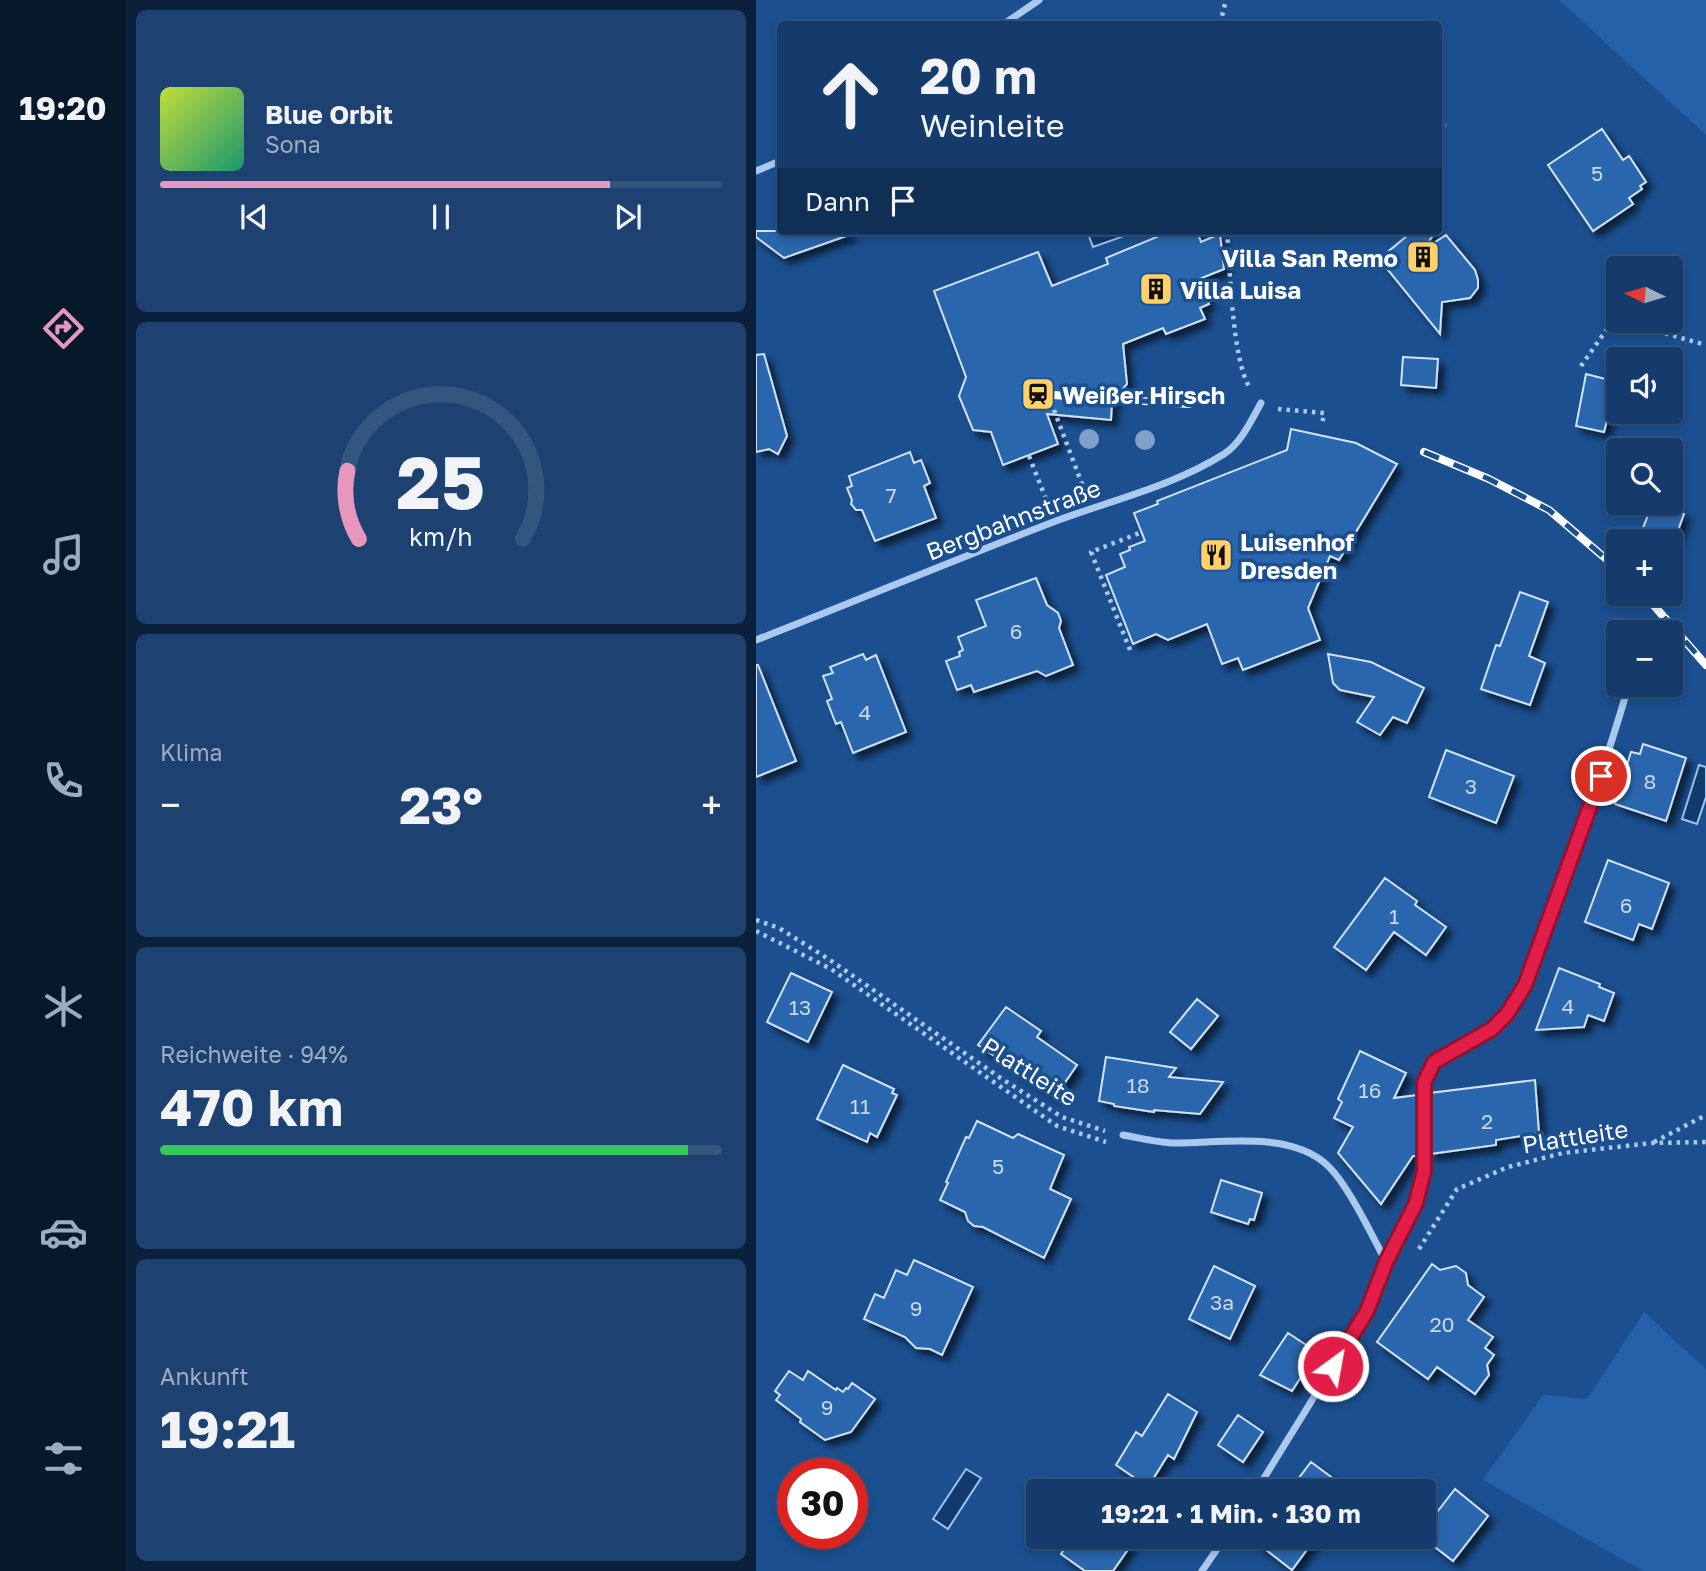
<!DOCTYPE html>
<html lang="de">
<head>
<meta charset="utf-8">
<style>
	:root { --surface:#143b6b; --page:#1d4271; --text:#f1f3f6; --muted:#9dadc1; --line:#33557e; --accent:#e797bd }
	body { margin:0; font-family:"Golos Text",sans-serif; background:var(--page); color:var(--text); height:100vh; display:flex; flex-direction:column; font-size:26px; white-space:nowrap }
	* { box-sizing:border-box; margin:0 }
	p { font-size:23px; color:var(--muted) }
	.icon { flex:none; width:38px; height:38px; fill:none; stroke:currentColor; stroke-width:2; stroke-linecap:round; stroke-linejoin:round }
	.map { position:relative; flex:1; overflow:hidden }
	.drawer { display:flex; flex-direction:column; gap:10px; padding:10px; background:#0b203b; width:630px }
	.drawer>* { flex:none }
	.top-card { position:absolute; left:21px; top:21px; width:665px; height:214px; border-radius:7px; box-shadow:0 4px 10px #0003,0 0 0 2px var(--line); background:#143b6b; color:var(--text); overflow:hidden }
	.needle { width:46px; rotate:275deg }
	.tools { position:absolute; left:850px; top:256px; display:grid; gap:14px }
	.tools a { display:grid; place-items:center; width:77px; height:77px; border-radius:7px; background:var(--surface); box-shadow:0 4px 10px #0003,0 0 0 2px var(--line); font-size:35px }
	.speed { position:absolute; left:21px; top:1458px; display:flex; gap:14px; font-size:35px; font-weight:700; text-align:center }
	.speed>* { display:grid; place-content:center; width:91px; height:91px; border-radius:50%; background:var(--surface); box-shadow:0 4px 10px #0003,0 0 0 2px var(--line); line-height:1 }
	.speed .limit { border:10px solid #d22; background:#fff; color:#111 }
	.pin { position:absolute; display:grid; place-items:center; width:60px; height:60px; color:#fff; margin:-30px; border:4px solid #fff; border-radius:50%; box-shadow:0 2px 7px #0007 }
	.me { position:absolute; width:77px; margin:-38px; rotate:32deg; stroke-linejoin:round; filter:drop-shadow(0 0 5px #0008) }
	.turn { display:flex; align-items:center; gap:24px; height:147px; padding:0 28px; font-size:32px }
	.turn .icon { width:91px; height:91px; stroke-width:2.5 }
	.turn b { display:block; font-size:49px; line-height:60px }
	.then { display:flex; align-items:center; height:66px; padding:0 28px; background:#0003; gap:14px; font-size:26px }
	.big { font-size:52px; font-weight:700; line-height:1.1 }
	.drawer .widget { flex:1; display:flex; flex-direction:column; justify-content:center; gap:10px; min-width:0; padding:0 24px; border-radius:10px; background:var(--page) }
	.drawer .dial { align-items:center; gap:0 }
	.dial svg { height:182px; overflow:visible; fill:none; stroke:var(--line); stroke-width:7; stroke-linecap:round; text-anchor:middle }
	.dial text { fill:var(--text); stroke:none }
	.song { display:flex; align-items:center; gap:21px }
	.cover { width:84px; height:84px; border-radius:10px; background:linear-gradient(135deg,hsl(70 70% 55%),hsl(160 70% 35%)) }
	.played { height:7px; border-radius:4px; background:linear-gradient(90deg,var(--accent) 80%,var(--line) 80%) }
	.keys { display:flex; justify-content:space-around; direction:ltr }
	.heat { display:flex; justify-content:space-between; align-items:center; font-size:38px; direction:ltr }
	.charge { height:10px; border-radius:5px; background:linear-gradient(90deg,#34c759 94%,var(--line) 0) }
	.trip { position:absolute; left:270px; top:1479px; width:410px; height:70px; border-radius:7px; background:var(--surface); box-shadow:0 4px 10px #0003,0 0 0 2px var(--line); font-weight:700; line-height:70px; text-align:center }
	main { display:flex; flex:1; min-height:0 }
	.tab-bar { display:flex; flex-direction:column; width:126px; justify-content:space-around; align-items:center; background:#08182b; color:var(--muted) }
	.tab-bar .icon { width:49px; height:49px }
	.tab-bar .current { color:var(--accent) }
	.tab-bar b { font-size:32px; color:var(--text) }
	.map>svg:first-child { display:block }
	.green { fill:#2461a8 }
	.water { fill:#123a6d; stroke:#9cc4f0; stroke-width:2 }
	.building { fill:#2a66ad; stroke:#cfe3fa; stroke-width:2; filter:url(#shadow) }
	.lines { fill:none; stroke-linecap:round; stroke-linejoin:round }
	.path { stroke:#a9c9ee; stroke-width:4.5; stroke-dasharray:3.5 5; stroke-linecap:butt }
	.street { stroke:#a9c9ee; stroke-width:7 }
	.rail-casing { stroke:#fff; stroke-width:8 }
	.rail { stroke:#1b4f8f; stroke-width:5; stroke-dasharray:16; stroke-linecap:butt }
	.tree { fill:#7ea0ca }
	.route-casing { stroke:#92132f; stroke-width:18 }
	.route { stroke:#e11d48; stroke-width:12 }
	.labels { text-anchor:middle; dominant-baseline:central; stroke-width:7; stroke-linejoin:round; paint-order:stroke }
	.number-label { font-size:21px; fill:#cad9ea }
	.poi-label { font-size:24px; font-weight:bold; fill:#fff; stroke:#1b4f8f; text-anchor:start }
	.street-label { font-size:24px; fill:#fff; stroke:#1b4f8f }
</style>
</head>
<body>
<main>
<nav class="tab-bar">
<b>19:20</b>
<svg class="icon current" aria-label="directions" viewBox="0 0 24 24"><path d="M12 3l9 9-9 9-9-9zM9 14v-3h6M13 9l2 2-2 2"/></svg>
<svg class="icon" aria-label="music" viewBox="0 0 24 24"><path d="M9 18V5l10-2v13"/><circle cx="6" cy="18" r="3"/><circle cx="16" cy="16" r="3"/></svg>
<svg class="icon" aria-label="phone" viewBox="0 0 24 24"><path d="M5 4h4l2 5-3 2q2 4 5 5l2-3 5 2v4C11 20 4 13 5 4z"/></svg>
<svg class="icon" aria-label="climate" viewBox="0 0 24 24"><path d="M12 3v18M4 7l16 10M4 17L20 7"/></svg>
<svg class="icon" aria-label="car" viewBox="0 0 24 24"><path d="M5 17H2v-5l4-1 3-4h7l3 4 3 1v5h-3M9 17h6M6 11h13"/><circle cx="7" cy="17" r="2"/><circle cx="17" cy="17" r="2"/></svg>
<svg class="icon" aria-label="filters" viewBox="0 0 24 24"><path d="M4 7h16M4 17h16"/><circle cx="9" cy="7" r="2"/><circle cx="15" cy="17" r="2"/></svg>
</nav>
<section class="drawer">
<div class="widget">
<div class="song"><i class="cover"></i><div><b>Blue Orbit</b><p>Sona</p></div></div>
<div class="played"></div>
<div class="keys"><svg class="icon" aria-label="previous" viewBox="0 0 24 24"><path d="M18 5L8 12l10 7zM5 5v14"/></svg><svg class="icon" aria-label="pause" viewBox="0 0 24 24"><path d="M8 5v14M16 5v14"/></svg><svg class="icon" aria-label="next" viewBox="0 0 24 24"><path d="M6 5l10 7-10 7zM19 5v14"/></svg></div>
</div>
<div class="widget dial"><svg viewBox="0 0 100 80">
<path d="M14 69A42 42 0 1 1 86 69"/>
<path d="M14 69A42 42 0 0 1 9 39" stroke="#e797bd"/>
<text x="50" y="56" font-size="32" font-weight="700">25</text>
<text x="50" y="72" font-size="11">km/h</text>
</svg></div>
<div class="widget"><p>Klima</p>
<div class="heat"><a>−</a><b class="big">23°</b><a>+</a></div>
</div>
<div class="widget"><p>Reichweite · 94%</p><b class="big">470 km</b><div class="charge"></div></div>
<div class="widget"><p>Ankunft</p><b class="big">19:21</b></div>
</section>
<div class="map">
<svg width="950" height="1571" viewBox="0 0 950 1571">
	<defs>
		<filter id="shadow"><feDropShadow dx="6" dy="6" stdDeviation="3.5" flood-color="#0009"/></filter>
	</defs>
	<rect width="100%" height="100%" fill="#1b4f8f"/>
	<path class="green" d="M803 0H950V135Z
		M888 1312 950 1369V1571H887L727 1480 787 1395 831 1399Z"/>
	<path class="water" d="M331 231H369L371 235 337 247Z
		M943 765 950 767V797L941 824 926 819Z
		M210 1469 225 1478 192 1529 177 1519Z"/>
	<path class="building" d="M846 129 867 160 873 156 890 182 884 186 886 189 873 198 877 204 837 231 792 165Z
		M0 231H92L93 235 28 258 0 237Z
		M415 231H441L445 242 464 234 468 269 443 279 453 304 444 308 449 319 410 334 407 328 367 344 371 384 356 402 355 420 291 414 302 444 247 465 235 432 217 430 203 396 210 377 178 291 282 252 296 286 352 264 350 258Z
		M657 231H680L667 250 690 235 719 270 722 280V288L714 298 686 302 684 334 623 259Z
		M8 354 31 436 22 454 13 449 0 452V355Z
		M647 357 682 359 680 388 645 385Z
		M830 374 861 382 848 432 820 426Z
		M535 429 600 443 641 464 583 560 574 556 552 608 564 640 487 670 482 658 466 664 451 624 412 640 400 634 377 644 350 575 369 567 364 554 374 550 373 547 389 541 378 513 402 504 401 501 531 450Z
		M154 452 158 463 165 460 174 483 168 486 180 518 119 541 106 510H100L95 504 96 500 91 488 96 486 93 476Z
		M897 502 928 514 918 541H882Z
		M280 578 291 605 302 613 305 621 303 628 317 665 290 676 281 671 218 692 215 685 201 690 190 661 204 656 203 652 207 650 202 637 230 626 220 600Z
		M764 592 792 602 773 656 789 663 774 705 725 689 740 645 744 646Z
		M107 654 110 660 120 655 150 732 97 753 85 722 80 724 71 701 76 699 67 676 77 673 74 667Z
		M572 654 615 662 668 688 651 723 637 717 624 735 601 722 618 697 584 690 577 683Z
		M0 665H2L40 761 0 777Z
		M887 744 930 758 910 821 859 804 875 752 884 754Z
		M690 750 758 776 740 823 673 797Z
		M852 860 913 883 896 929 883 924 877 940 829 922Z
		M629 878 661 901 659 905 690 927 670 955 638 932 610 970 578 947Z
		M803 968 844 984 843 987 858 993 848 1021 832 1015 828 1027 780 1030Z
		M35 973 76 992 52 1042 11 1022Z
		M441 999 462 1016 435 1049 414 1032Z
		M250 1007 285 1031 281 1037 321 1065 299 1097 222 1045Z
		M604 1051 650 1073 638 1098 662 1095V1156H657L625 1204 582 1153 597 1127 578 1118 586 1102 582 1099Z
		M350 1057 420 1068 413 1077 467 1082 444 1114 398 1110V1112L358 1106V1104L343 1101Z
		M87 1065 138 1089 136 1093 141 1095 121 1137 114 1133 111 1142 61 1119Z
		M779 1080 783 1133 740 1140V1145L674 1154V1093Z
		M221 1121 257 1138 262 1134 308 1155 294 1189 315 1199 288 1258 227 1227 218 1226 212 1221 209 1212 184 1200 192 1183 190 1182 210 1137 213 1138Z
		M465 1180 506 1193 498 1220 494 1219 492 1224 455 1212Z
		M158 1260 217 1287 186 1355 174 1349 160 1348 149 1337 108 1319 119 1294 128 1298 140 1270 151 1275Z
		M676 1264 684 1270 700 1266 710 1273 712 1285 728 1297 712 1320 737 1337 729 1348 738 1355 731 1365 733 1375 719 1394 681 1367 672 1379 621 1342Z
		M458 1266 499 1286 474 1339 433 1319Z
		M532 1333 561 1352 536 1391 504 1375Z
		M33 1371 47 1380 52 1371 80 1390 81 1388 87 1392 90 1388 92 1389 96 1383 119 1399 95 1432 69 1440 44 1422 45 1419 20 1400 24 1395 19 1391Z
		M412 1394 441 1412 418 1459 412 1455 392 1487 360 1465 380 1432 386 1436Z
		M482 1415 507 1432 487 1462 462 1445Z
		M555 1462 594 1491H533Z
		M699 1489 732 1516 697 1561 675 1544 679 1538 668 1529Z
		M317 1536H377L370 1546 373 1548 357 1571H329L305 1554Z
		M498 1536H561L536 1570 496 1539Z"/>
	<g class="lines">
		<path class="path" d="M464 24 470 0
			M682 121 690 125
			M471 231C474 267 476 361 494 388
			M825 366 858 319 950 345
			M522 409 568 413 566 425
			M298 410 329 492
			M273 456 292 504
			M910 632 917 627
			M374 650 335 552 386 532
			M0 920 23 928 74 960 246 1079 306 1117 349 1131
			M0 931 75 969 301 1126 350 1142
			M898 1142 950 1115
			M663 1249 701 1189 752 1167 807 1153 896 1143 950 1142"/>
		<path class="street" d="M248 24 283 0
			M0 171 24 161
			M0 640C100 601 200 559 300 521 356 500 417 486 468 454 485 443 495 421 505 403
			M367 1135C384 1138 403 1143 420 1143 467 1143 534 1131 571 1165 591 1183 617 1237 630 1262
			M500 1491 611 1311 630 1262 660 1203 668 1171V1083L678 1062C701 1047 731 1037 750 1016 771 992 778 957 789 928 820 848 849 767 873 684
			M446 1571 470 1536"/>
		<defs>
			<path id="rail" d="M282 394 433 404
				M668 452 733 479 793 510 863 570
				M887 593 950 665"/>
		</defs>
		<use href="#rail" class="rail-casing"/>
		<use href="#rail" class="rail"/>
	</g>
	<g class="tree">
		<circle cx="333" cy="439" r="10"/>
		<circle cx="389" cy="440" r="10"/>
	</g>
	<g class="lines">
		<defs>
			<path id="route" d="M577 1366 611 1311 630 1262 660 1203 668 1171V1083L678 1062 736 1029 751 1014 769 985 845 776"/>
		</defs>
		<use href="#route" class="route-casing"/>
		<use href="#route" class="route"/>
	</g>
	<defs>
		<symbol id="building-square" viewBox="-11 -11 22 22"><rect x="-9" y="-9" width="18" height="18" rx="4" fill="#ffd166" stroke="#1b4f8f"/><path d="M-4-6H4V6H1V3H-1V6H-4ZM-2.5-4.3h1.7v1.8h-1.7ZM.8-4.3h1.7v1.8H.8ZM-2.5-1h1.7V.8h-1.7ZM.8-1h1.7V.8H.8Z" fill="#111"/></symbol>
		<symbol id="station-square" viewBox="-11 -11 22 22"><rect x="-9" y="-9" width="18" height="18" rx="4" fill="#ffd166" stroke="#1b4f8f"/><path d="M-3-6H3Q5-6 5-4V2Q5 4 3 4L4.5 6H3L1.5 4h-3L-3 6H-4.5L-3 4Q-5 4-5 2V-4Q-5-6-3-6ZM-3.5-4v3h7v-3ZM-3.5 1v1.5H-2V1ZM2 1v1.5H3.5V1Z" fill="#111"/></symbol>
		<symbol id="restaurant-square" viewBox="-11 -11 22 22"><rect x="-9" y="-9" width="18" height="18" rx="4" fill="#ffd166" stroke="#1b4f8f"/><path d="M-5-6h1v4h1v-4h1v4h1v-4h1v5L-1.5 .5V6h-2V.5L-5-1ZM5-6V6H3V1.5H1.5Q1.5-4 5-6Z" fill="#111"/></symbol>
	</defs>
	<g fill-rule="evenodd">
		<use href="#building-square" x="648" y="238" width="38" height="38"/>
		<use href="#building-square" x="381" y="270" width="38" height="38"/>
		<use href="#station-square" x="263" y="375" width="38" height="38"/>
		<use href="#restaurant-square" x="441" y="536" width="38" height="38"/>
	</g>
	<g class="labels">
		<g class="number-label">
			<text x="841" y="173">5</text>
			<text x="135" y="495">7</text>
			<text x="260" y="631">6</text>
			<text x="109" y="712">4</text>
			<text x="894" y="781">8</text>
			<text x="715" y="786">3</text>
			<text x="870" y="905">6</text>
			<text x="638" y="916">1</text>
			<text x="812" y="1006">4</text>
			<text x="44" y="1007">13</text>
			<text x="382" y="1085">18</text>
			<text x="614" y="1090">16</text>
			<text x="104" y="1106">11</text>
			<text x="731" y="1121">2</text>
			<text x="242" y="1166">5</text>
			<text x="466" y="1302">3a</text>
			<text x="160" y="1308">9</text>
			<text x="686" y="1324">20</text>
			<text x="71" y="1407">9</text>
		</g>
		<g class="poi-label">
			<text x="642" y="257" text-anchor="end">Villa San Remo</text>
			<text x="424" y="289">Villa Luisa</text>
			<text x="306" y="394">Weißer Hirsch</text>
			<text x="484" y="541">Luisenhof<tspan x="484" dy="28">Dresden</tspan></text>
		</g>
		<g class="street-label">
			<text transform="translate(257 519) rotate(-21)">Bergbahnstraße</text>
			<text transform="translate(274 1071) rotate(32)">Plattleite</text>
			<text transform="translate(819 1136) rotate(-9)">Plattleite</text>
		</g>
	</g>
</svg>
<div class="tools">
<a><svg class="needle" viewBox="-14 -14 28 28"><path d="M0-13l5 13h-10z" fill="#e53935"/><path d="M0 13l5-13h-10z" fill="#9dadc1"/></svg></a>
<a><svg class="icon" aria-label="sound" viewBox="0 0 24 24"><path d="M4 9h4l5-4v14l-5-4H4zM17 9q2 3 0 6"/></svg></a>
<a><svg class="icon" aria-label="search" viewBox="0 0 24 24"><circle cx="10" cy="10" r="6"/><path d="M15 15l6 6"/></svg></a>
<a>+</a>
<a>−</a>
</div>
<div class="speed"><div class="limit">30</div></div>
<div class="pin" style="left:845px;top:776px;background:#d93025"><svg class="icon" aria-label="arrive" viewBox="0 0 24 24"><path d="M6 21V4h12l-3 4 3 4H6"/></svg></div>
<svg class="me" style="left:577px;top:1366px" viewBox="-20 -20 40 40"><circle r="17" fill="#e11d48" stroke="#fff" stroke-width="3"/><path d="M0-11L8 9 0 5-8 9z" fill="#fff"/></svg>
<div class="trip">19:21 · 1 Min. · 130 m</div>
<div class="top-card">
<div class="turn"><svg class="icon" aria-label="ahead" viewBox="0 0 24 24"><path d="M12 20V5M6 11l6-6 6 6"/></svg><div><b>20 m</b>Weinleite</div></div>
<div class="then">Dann<svg class="icon" aria-label="arrive" viewBox="0 0 24 24"><path d="M6 21V4h12l-3 4 3 4H6"/></svg></div>
</div>
</div>
</main>
</body>
</html>
